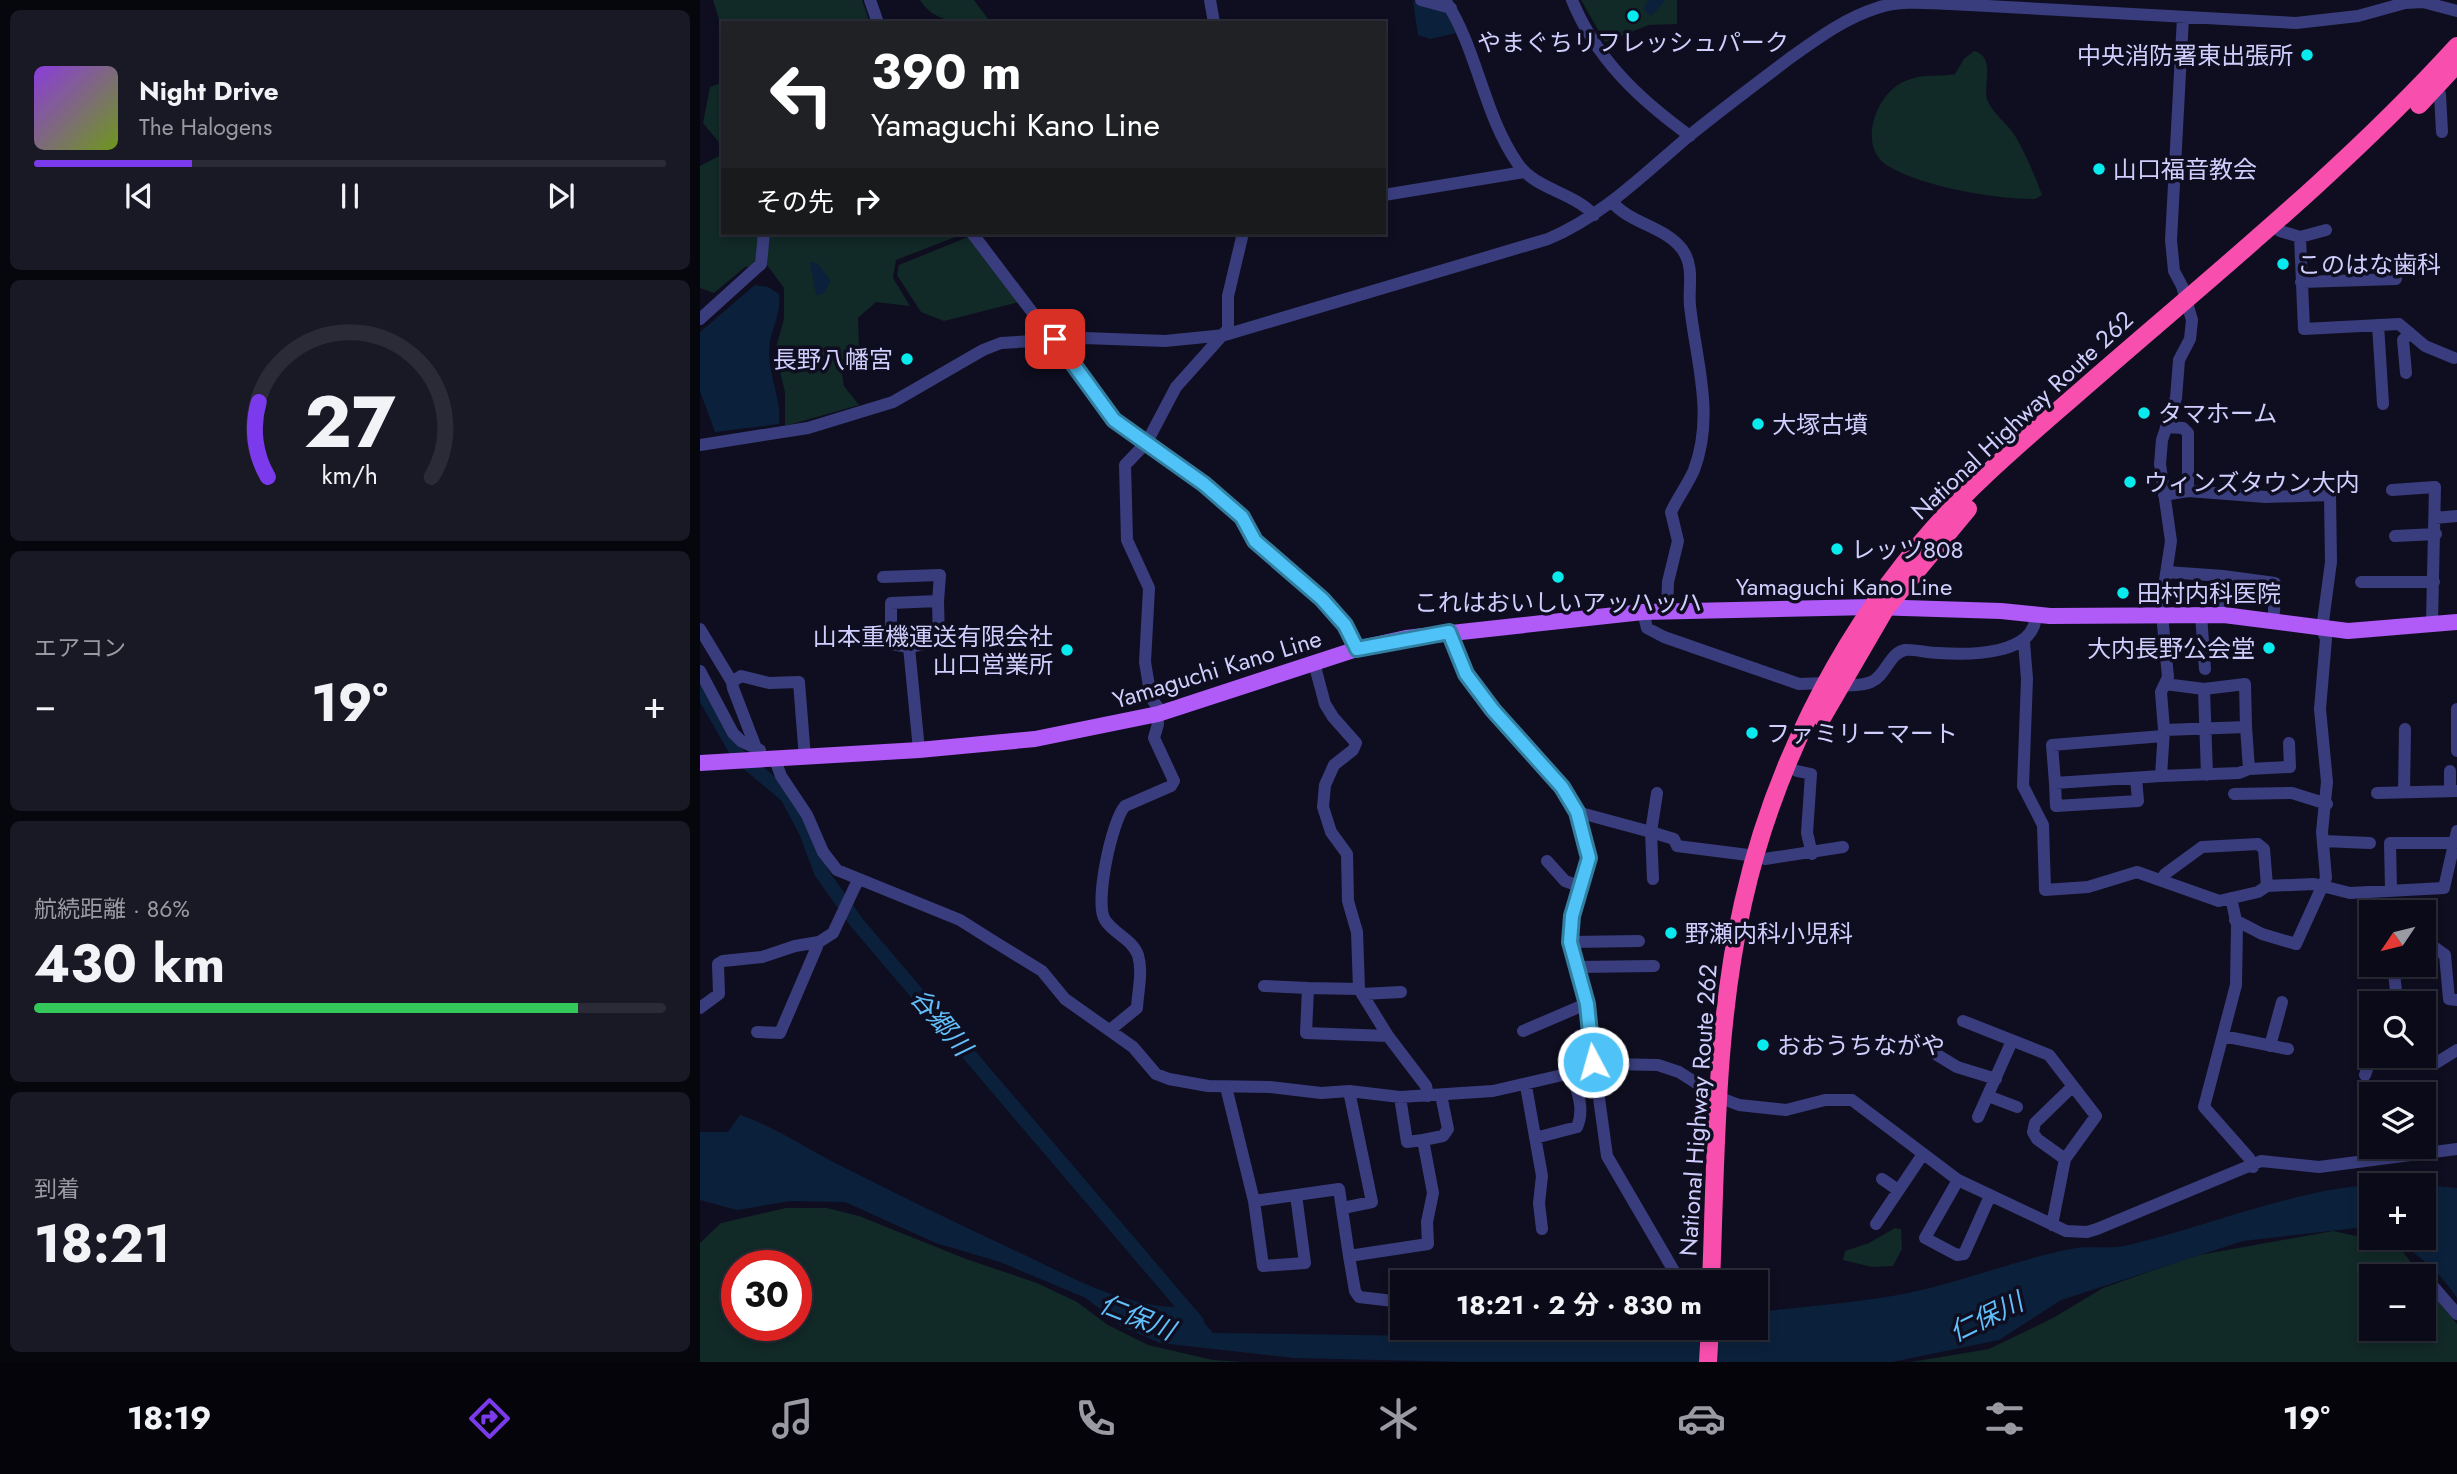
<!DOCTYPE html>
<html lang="ja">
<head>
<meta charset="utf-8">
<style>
	:root { --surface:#0b0a18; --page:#191825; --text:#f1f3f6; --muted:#9a9aa2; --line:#2b2b37; --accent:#7c3aed }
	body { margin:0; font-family:Jost,"Noto Sans JP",sans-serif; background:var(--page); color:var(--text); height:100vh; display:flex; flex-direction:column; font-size:26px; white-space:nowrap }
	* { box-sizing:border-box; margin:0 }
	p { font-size:23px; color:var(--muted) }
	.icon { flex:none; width:38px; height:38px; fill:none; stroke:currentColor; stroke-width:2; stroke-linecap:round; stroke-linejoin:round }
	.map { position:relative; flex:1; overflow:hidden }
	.sheet { display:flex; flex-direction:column; gap:10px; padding:10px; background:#06060d; width:700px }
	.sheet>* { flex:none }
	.banner { position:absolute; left:21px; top:21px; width:665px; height:214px; border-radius:0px; box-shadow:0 4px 10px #0003,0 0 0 2px var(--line); background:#202124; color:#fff; overflow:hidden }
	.needle { width:46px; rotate:235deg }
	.tools { position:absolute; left:1659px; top:900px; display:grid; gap:14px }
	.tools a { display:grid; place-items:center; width:77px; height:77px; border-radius:0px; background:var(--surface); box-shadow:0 4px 10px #0003,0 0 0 2px var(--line); font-size:35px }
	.speed { position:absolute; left:21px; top:1250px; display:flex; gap:14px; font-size:35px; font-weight:700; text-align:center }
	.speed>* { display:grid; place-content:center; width:91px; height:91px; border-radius:50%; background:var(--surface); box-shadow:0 4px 10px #0003,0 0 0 2px var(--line); line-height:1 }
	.speed .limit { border:10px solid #d22; background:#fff; color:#111 }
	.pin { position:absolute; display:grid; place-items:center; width:60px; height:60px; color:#fff; margin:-30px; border-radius:14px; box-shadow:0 4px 10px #0006 }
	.me { position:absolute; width:77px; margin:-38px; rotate:354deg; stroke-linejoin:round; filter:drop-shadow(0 0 5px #0008) }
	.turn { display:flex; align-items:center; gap:24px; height:147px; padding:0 35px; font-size:32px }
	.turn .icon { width:91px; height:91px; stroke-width:2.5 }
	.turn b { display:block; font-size:49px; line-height:60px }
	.then { display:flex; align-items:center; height:66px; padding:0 35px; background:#0003; gap:14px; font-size:26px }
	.big { font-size:52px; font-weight:700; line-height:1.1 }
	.sheet .widget { flex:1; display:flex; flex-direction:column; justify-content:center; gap:10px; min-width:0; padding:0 24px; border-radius:10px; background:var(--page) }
	.sheet .dial { align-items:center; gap:0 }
	.dial svg { height:182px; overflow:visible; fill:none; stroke:var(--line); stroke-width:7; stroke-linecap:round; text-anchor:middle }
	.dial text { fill:var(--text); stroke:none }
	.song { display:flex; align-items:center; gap:21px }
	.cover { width:84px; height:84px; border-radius:10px; background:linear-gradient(135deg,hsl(270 70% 55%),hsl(80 70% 35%)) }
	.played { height:7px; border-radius:4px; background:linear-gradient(90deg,var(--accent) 25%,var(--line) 25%) }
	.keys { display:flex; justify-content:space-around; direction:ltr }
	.heat { display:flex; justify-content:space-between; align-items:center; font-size:38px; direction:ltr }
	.charge { height:10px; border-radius:5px; background:linear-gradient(90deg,#34c759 86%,var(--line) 0) }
	.trip { position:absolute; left:690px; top:1270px; width:378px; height:70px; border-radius:0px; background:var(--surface); box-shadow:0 4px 10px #0003,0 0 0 2px var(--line); font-weight:700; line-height:70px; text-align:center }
	.tab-bar { display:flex; height:112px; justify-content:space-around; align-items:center; background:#04040a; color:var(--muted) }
	.tab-bar .icon { width:49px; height:49px }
	.tab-bar .current { color:var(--accent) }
	.tab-bar b { font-size:32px; color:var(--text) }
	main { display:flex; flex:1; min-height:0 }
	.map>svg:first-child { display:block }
	.green { fill:#112927; fill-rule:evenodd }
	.water { fill:#0b213b }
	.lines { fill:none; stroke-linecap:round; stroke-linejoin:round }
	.river { stroke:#0b213b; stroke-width:14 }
	.minor { stroke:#3a3d7d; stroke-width:12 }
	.major { stroke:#b05af8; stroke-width:16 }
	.highway { stroke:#f84ead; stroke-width:18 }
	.route-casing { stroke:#337fa1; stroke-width:18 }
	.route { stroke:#4fc3f7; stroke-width:12 }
	.poi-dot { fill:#09eaee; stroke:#0f0e20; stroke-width:2.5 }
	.labels { text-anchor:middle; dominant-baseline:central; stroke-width:7; stroke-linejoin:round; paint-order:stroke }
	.poi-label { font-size:24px; fill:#d0cefd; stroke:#0f0e20; text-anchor:start }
	.street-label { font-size:24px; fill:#d0cefd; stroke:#0f0e20 }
	.water-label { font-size:26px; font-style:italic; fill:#61bff9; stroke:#0f0e20 }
</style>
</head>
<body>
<main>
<section class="sheet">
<div class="widget">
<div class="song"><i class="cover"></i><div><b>Night Drive</b><p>The Halogens</p></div></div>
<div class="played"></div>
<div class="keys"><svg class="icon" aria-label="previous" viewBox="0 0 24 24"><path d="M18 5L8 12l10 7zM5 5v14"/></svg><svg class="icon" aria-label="pause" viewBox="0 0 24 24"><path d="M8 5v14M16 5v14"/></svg><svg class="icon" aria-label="next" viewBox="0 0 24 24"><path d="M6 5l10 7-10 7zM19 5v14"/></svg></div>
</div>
<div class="widget dial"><svg viewBox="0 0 100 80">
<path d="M14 69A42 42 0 1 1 86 69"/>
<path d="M14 69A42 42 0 0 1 10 36" stroke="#7c3aed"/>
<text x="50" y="56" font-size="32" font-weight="700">27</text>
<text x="50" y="72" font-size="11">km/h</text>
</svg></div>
<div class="widget"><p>エアコン</p>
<div class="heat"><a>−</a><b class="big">19°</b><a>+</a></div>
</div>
<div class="widget"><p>航続距離 · 86%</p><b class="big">430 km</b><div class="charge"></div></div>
<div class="widget"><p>到着</p><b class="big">18:21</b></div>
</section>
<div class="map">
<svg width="1757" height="1362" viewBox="0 0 1757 1362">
	<rect width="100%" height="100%" fill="#0f0e20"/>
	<path class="green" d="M13 0H162L170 23H23V33Z
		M220 0H274L288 19 298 23C270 23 237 27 220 0Z
		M881 0H977V24L949 25 905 42Z
		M1274 51C1296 56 1283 85 1287 99 1292 114 1310 125 1317 139 1327 157 1335 176 1342 195L1335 199C1294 199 1223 187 1188 166 1157 148 1175 95 1203 82 1225 72 1234 78 1255 74L1264 59Z
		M23 82V147L3 123 10 87Z
		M23 154V233L263 234 196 260 193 278 210 306 176 302 158 318 159 351 141 368 144 386 159 405 85 426V392L75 351 84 319V288L67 265 45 267 14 293 0 288V166Z
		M268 237 319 302 244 321 221 312 197 275 199 265Z
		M86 1208H127L159 1216 266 1259 337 1283 377 1302 408 1325 448 1345 513 1360 545 1362H0V1243L21 1223ZM37 1265H96V1325H37Z
		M1195 1228 1201 1229 1202 1249 1193 1266 1172 1267 1143 1260 1145 1251 1169 1243Z
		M1633 1231 1698 1245 1721 1276H1671V1328H1724V1280L1757 1324V1362H1211L1289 1349 1353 1318 1403 1288 1494 1256Z"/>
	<path class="water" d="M948 0H964L965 1 951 16 943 9Z
		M713 1 746 12 756 33 730 39 718 35Z
		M110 262 117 263 131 281 124 293 116 295Z
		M55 285 68 287 79 294C81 313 73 325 70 342 65 370 82 397 79 424L15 432 0 391V332Z
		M40 1115C75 1127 105 1148 139 1165 204 1198 269 1229 335 1260 384 1284 435 1310 490 1307L513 1333 720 1336 764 1328H1055V1313C1101 1306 1147 1304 1192 1296 1253 1286 1310 1261 1371 1249 1390 1245 1410 1250 1429 1245 1524 1222 1623 1176 1723 1185H1671V1232L1656 1228 1543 1241 1361 1300 1299 1340 1192 1362H768L594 1358 460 1343 421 1326 386 1298 300 1262 236 1243 145 1202 90 1201 37 1210 0 1200V1132H28Z
		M1724 1185 1757 1188V1298C1739 1271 1718 1254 1690 1237H1724Z"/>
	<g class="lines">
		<path class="river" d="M0 688 39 756 87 796 106 832 121 872 157 923 497 1322"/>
		<path class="minor" d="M170 0 178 23
			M510 0 514 23
			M721 0 751 8
			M745 0C778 50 783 114 818 164 835 189 873 192 894 215
			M872 0C896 59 939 99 990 136
			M1735 88 1740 94 1742 132
			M684 195 824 172
			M912 202C931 224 964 226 982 249 995 267 988 287 990 306 996 361 1015 415 994 470 988 484 978 497 971 512L978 541 968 582 967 611
			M1571 223 1580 231 1600 237 1604 329 1699 324 1725 346 1754 358
			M272 233 414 420 504 484 542 517 555 541 622 599 645 625 657 649
			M1600 237 1626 230
			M1601 282 1696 279
			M0 319 61 264 64 233
			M1678 325 1683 404
			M1706 373 1703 340 1710 333
			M1466 427 1483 428 1488 433V491
			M0 445 108 428 193 402 283 350 301 343 385 338 465 341 525 335 848 239C903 216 944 174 989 136 1022 109 1056 84 1090 58 1117 39 1145 18 1177 8 1200 0 1227 3 1251 4L1596 23 1658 16 1705 3 1723 2 1757 11
			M1692 490 1735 487 1732 623
			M1464 495 1488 491 1566 497 1630 495 1631 562 1622 629 1626 639 1620 709 1627 782 1622 832 1626 878 1596 944 1562 934 1535 920
			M1735 518 1757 516
			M1695 536 1736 534
			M1467 572 1523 576 1524 615
			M1523 576 1575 583 1574 612
			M183 577 240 575 238 601
			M1661 582H1734
			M943 612 947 628 964 637 1099 684 1126 683
			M1501 615 1505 669
			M0 629 32 682
			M749 632 766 674 793 710 862 787 877 812 889 858 872 916 871 942 886 1004 907 1156 974 1271 969 1283
			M1324 642 1327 679 1323 786 1343 825 1345 890 1388 887 1437 872 1519 901 1558 892 1567 886 1614 884 1650 893 1744 888 1757 831
			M209 647 191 644V603L238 601 239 641 209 647 219 750
			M614 663 625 704 633 717 656 743 653 750 634 765 625 785 623 807 631 832 647 854 648 901 657 932 659 989 688 1036 726 1086 728 1096
			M0 671 33 733 41 741 60 750
			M1465 684 1504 689
			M1139 686C1148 685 1162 686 1171 682 1186 676 1189 653 1205 650 1215 649 1227 653 1238 653 1268 655 1336 656 1336 614
			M1463 736 1352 745 1355 783 1461 776 1464 730 1461 692 1468 677 1463 625 1464 587 1471 541 1460 464 1462 440 1476 398 1479 360 1490 339 1492 320 1482 286 1474 271 1471 240 1483 17
			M56 748 33 688 32 682 41 676 69 683 99 682 105 758
			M1757 751V709
			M75 760 81 776 107 815 123 852 137 870 260 920 290 939 342 971 365 999 433 1047 456 1074 469 1079 508 1086 570 1087 621 1093 649 1091 700 1097 793 1091 910 1064 958 1065 979 1072 1018 1097 1039 1105 1086 1110 1125 1100H1152L1258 1180 1366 1231 1387 1232 1397 1229 1561 1161 1619 1167 1757 1149
			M1549 769 1590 767 1589 743
			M1097 771 1111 774 1107 833 1112 854
			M1750 771V790
			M1507 775 1504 689 1545 684 1546 727
			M1461 776 1539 773 1549 769 1546 727 1464 730
			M1355 783 1356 806 1438 801 1436 778
			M1704 791 1705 729
			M957 793 951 832 974 839 977 846 1056 856
			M1677 793 1757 791
			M1534 794 1592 793 1627 804
			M877 812 951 832 953 879
			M1623 841 1670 843
			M1065 859 1143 847
			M847 861 865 881 882 887
			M1461 880 1465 874 1502 847 1558 844 1564 849 1567 886
			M1691 889 1690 843H1755
			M1531 898 1537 925 1536 985 1504 1107 1549 1158 1553 1167
			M1724 940 1745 955 1749 999 1757 1000
			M871 942 939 941
			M1693 964 1696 991
			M878 967 954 966
			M564 986 608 988
			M659 989 608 988 606 1033 688 1036
			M662 994 701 992
			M0 1008 19 994 18 964 23 961 62 957 95 946 119 942
			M1263 1021 1349 1055 1396 1116 1365 1159 1352 1225
			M410 1030 437 1008C438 990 443 972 438 955 432 939 413 933 405 920 394 903 412 820 425 806L471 786 474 781 454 738 458 724 457 706 451 698 445 662 449 588 427 540 425 465 447 442 476 387 528 329V296L543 233
			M823 1031 886 1004
			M57 1032 80 1033 119 942 133 933 158 880
			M1523 1036 1588 1049
			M1570 1046 1582 1002
			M1724 1051 1736 1063 1757 1050
			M1234 1053 1257 1067 1296 1079
			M1665 1075 1672 1055
			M826 1086 842 1176 839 1203 842 1229
			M526 1087 554 1201 563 1266 605 1263 596 1195
			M1288 1096 1317 1107
			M1278 1117 1312 1041
			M835 1138 877 1127C885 1109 877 1091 872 1074
			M723 1140 743 1136 748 1129 741 1095
			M1365 1159 1337 1139 1333 1132 1335 1123 1373 1086
			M1182 1179 1198 1190
			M1258 1180 1225 1238 1257 1255 1264 1254 1290 1196
			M554 1201 639 1189 649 1256 728 1244 727 1222 733 1193 723 1140 707 1142 700 1097
			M643 1208 672 1202 649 1091
			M1176 1224 1223 1154
			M649 1256 655 1291 659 1297 702 1302
			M1724 1276 1757 1314"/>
		<path class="major" d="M0 763 219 750 335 739 458 714 657 649 706 638 943 612 1172 607 1301 611 1350 616 1524 615 1648 631 1757 622"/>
		<path class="highway" d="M1719 105 1757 64
			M1122 718 1186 608 1268 509
			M1011 1283C1016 1156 1015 1028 1043 903 1072 773 1135 645 1220 544 1269 485 1329 436 1386 386 1512 276 1644 170 1757 46
			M1008 1362 1010 1328"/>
	</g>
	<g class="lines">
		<defs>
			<path id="route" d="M355 339 414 420 504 484 542 517 555 541 622 599 645 625 657 649 749 632 766 674 793 710 862 787 877 812 889 858 872 916 870 942 887 1004 893 1062"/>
		</defs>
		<use href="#route" class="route-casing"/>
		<use href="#route" class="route"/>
	</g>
	<g class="poi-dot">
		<circle cx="933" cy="16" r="7"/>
		<circle cx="1607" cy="55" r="7"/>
		<circle cx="1399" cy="169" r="7"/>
		<circle cx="1583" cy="264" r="7"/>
		<circle cx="207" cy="359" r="7"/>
		<circle cx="1444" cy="413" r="7"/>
		<circle cx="1058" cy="424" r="7"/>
		<circle cx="1430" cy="482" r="7"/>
		<circle cx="1137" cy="549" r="7"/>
		<circle cx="858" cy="577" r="7"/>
		<circle cx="1423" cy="593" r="7"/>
		<circle cx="1569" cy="648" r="7"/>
		<circle cx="367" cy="650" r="7"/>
		<circle cx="1052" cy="733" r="7"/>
		<circle cx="971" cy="933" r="7"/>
		<circle cx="1063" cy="1045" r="7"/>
	</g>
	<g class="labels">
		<g class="poi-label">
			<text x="933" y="42" text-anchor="middle">やまぐちリフレッシュパーク</text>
			<text x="1593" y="55" text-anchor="end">中央消防署東出張所</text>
			<text x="1413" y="169">山口福音教会</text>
			<text x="1597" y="264">このはな歯科</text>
			<text x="193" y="359" text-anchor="end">長野八幡宮</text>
			<text x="1458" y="413">タマホーム</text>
			<text x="1072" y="424">大塚古墳</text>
			<text x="1444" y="482">ウィンズタウン大内</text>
			<text x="1151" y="549">レッツ808</text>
			<text x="1437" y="593">田村内科医院</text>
			<text x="858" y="602" text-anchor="middle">これはおいしいアッハッハ</text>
			<text x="353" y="636" text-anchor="end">山本重機運送有限会社<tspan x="353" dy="28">山口営業所</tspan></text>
			<text x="1555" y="648" text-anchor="end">大内長野公会堂</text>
			<text x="1066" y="733">ファミリーマート</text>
			<text x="985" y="933">野瀬内科小児科</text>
			<text x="1077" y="1045">おおうちながや</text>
		</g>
		<g class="street-label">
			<text transform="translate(1322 415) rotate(-43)">National Highway Route 262</text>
			<text x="1144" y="586">Yamaguchi Kano Line</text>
			<text transform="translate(517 669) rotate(-17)">Yamaguchi Kano Line</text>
			<text transform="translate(998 1110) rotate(-86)">National Highway Route 262</text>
		</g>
		<g class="water-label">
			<text transform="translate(241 1022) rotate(50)">谷郷川</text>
			<text transform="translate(437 1317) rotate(22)">仁保川</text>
			<text transform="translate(1286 1317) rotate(-26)">仁保川</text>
		</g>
	</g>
</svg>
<div class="tools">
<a><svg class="needle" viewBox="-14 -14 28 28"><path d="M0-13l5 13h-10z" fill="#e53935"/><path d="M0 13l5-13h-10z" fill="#9a9aa2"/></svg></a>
<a><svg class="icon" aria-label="search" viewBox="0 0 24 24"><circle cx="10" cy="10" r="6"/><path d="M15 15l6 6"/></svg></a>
<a><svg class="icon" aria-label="layers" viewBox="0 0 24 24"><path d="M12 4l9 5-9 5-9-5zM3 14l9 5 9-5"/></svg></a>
<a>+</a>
<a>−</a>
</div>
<div class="speed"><div class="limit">30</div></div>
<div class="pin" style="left:355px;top:339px;background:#d93025"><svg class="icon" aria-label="arrive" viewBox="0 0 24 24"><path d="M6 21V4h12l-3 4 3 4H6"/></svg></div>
<svg class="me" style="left:893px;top:1062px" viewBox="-20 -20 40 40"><circle r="17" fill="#4fc3f7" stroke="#fff" stroke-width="3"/><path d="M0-11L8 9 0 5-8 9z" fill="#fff"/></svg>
<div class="trip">18:21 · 2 分 · 830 m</div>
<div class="banner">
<div class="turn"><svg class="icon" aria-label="left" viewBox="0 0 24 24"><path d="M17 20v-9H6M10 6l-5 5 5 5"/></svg><div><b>390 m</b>Yamaguchi Kano Line</div></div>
<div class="then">その先<svg class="icon" aria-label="right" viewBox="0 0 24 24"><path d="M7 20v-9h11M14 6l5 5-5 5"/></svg></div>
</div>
</div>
</main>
<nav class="tab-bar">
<b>18:19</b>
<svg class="icon current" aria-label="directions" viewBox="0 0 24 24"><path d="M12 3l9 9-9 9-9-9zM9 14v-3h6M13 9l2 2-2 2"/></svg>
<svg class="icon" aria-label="music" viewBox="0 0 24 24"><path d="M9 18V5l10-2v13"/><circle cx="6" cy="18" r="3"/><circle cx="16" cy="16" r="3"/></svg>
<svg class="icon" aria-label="phone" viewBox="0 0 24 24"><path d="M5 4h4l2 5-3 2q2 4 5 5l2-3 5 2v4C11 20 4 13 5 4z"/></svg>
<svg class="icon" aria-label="climate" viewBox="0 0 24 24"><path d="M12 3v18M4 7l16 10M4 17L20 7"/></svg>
<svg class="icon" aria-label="car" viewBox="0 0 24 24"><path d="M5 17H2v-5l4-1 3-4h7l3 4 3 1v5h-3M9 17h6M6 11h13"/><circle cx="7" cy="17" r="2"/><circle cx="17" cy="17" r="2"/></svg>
<svg class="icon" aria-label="filters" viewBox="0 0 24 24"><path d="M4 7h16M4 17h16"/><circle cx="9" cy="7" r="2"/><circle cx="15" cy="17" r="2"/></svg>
<b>19°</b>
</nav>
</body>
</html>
